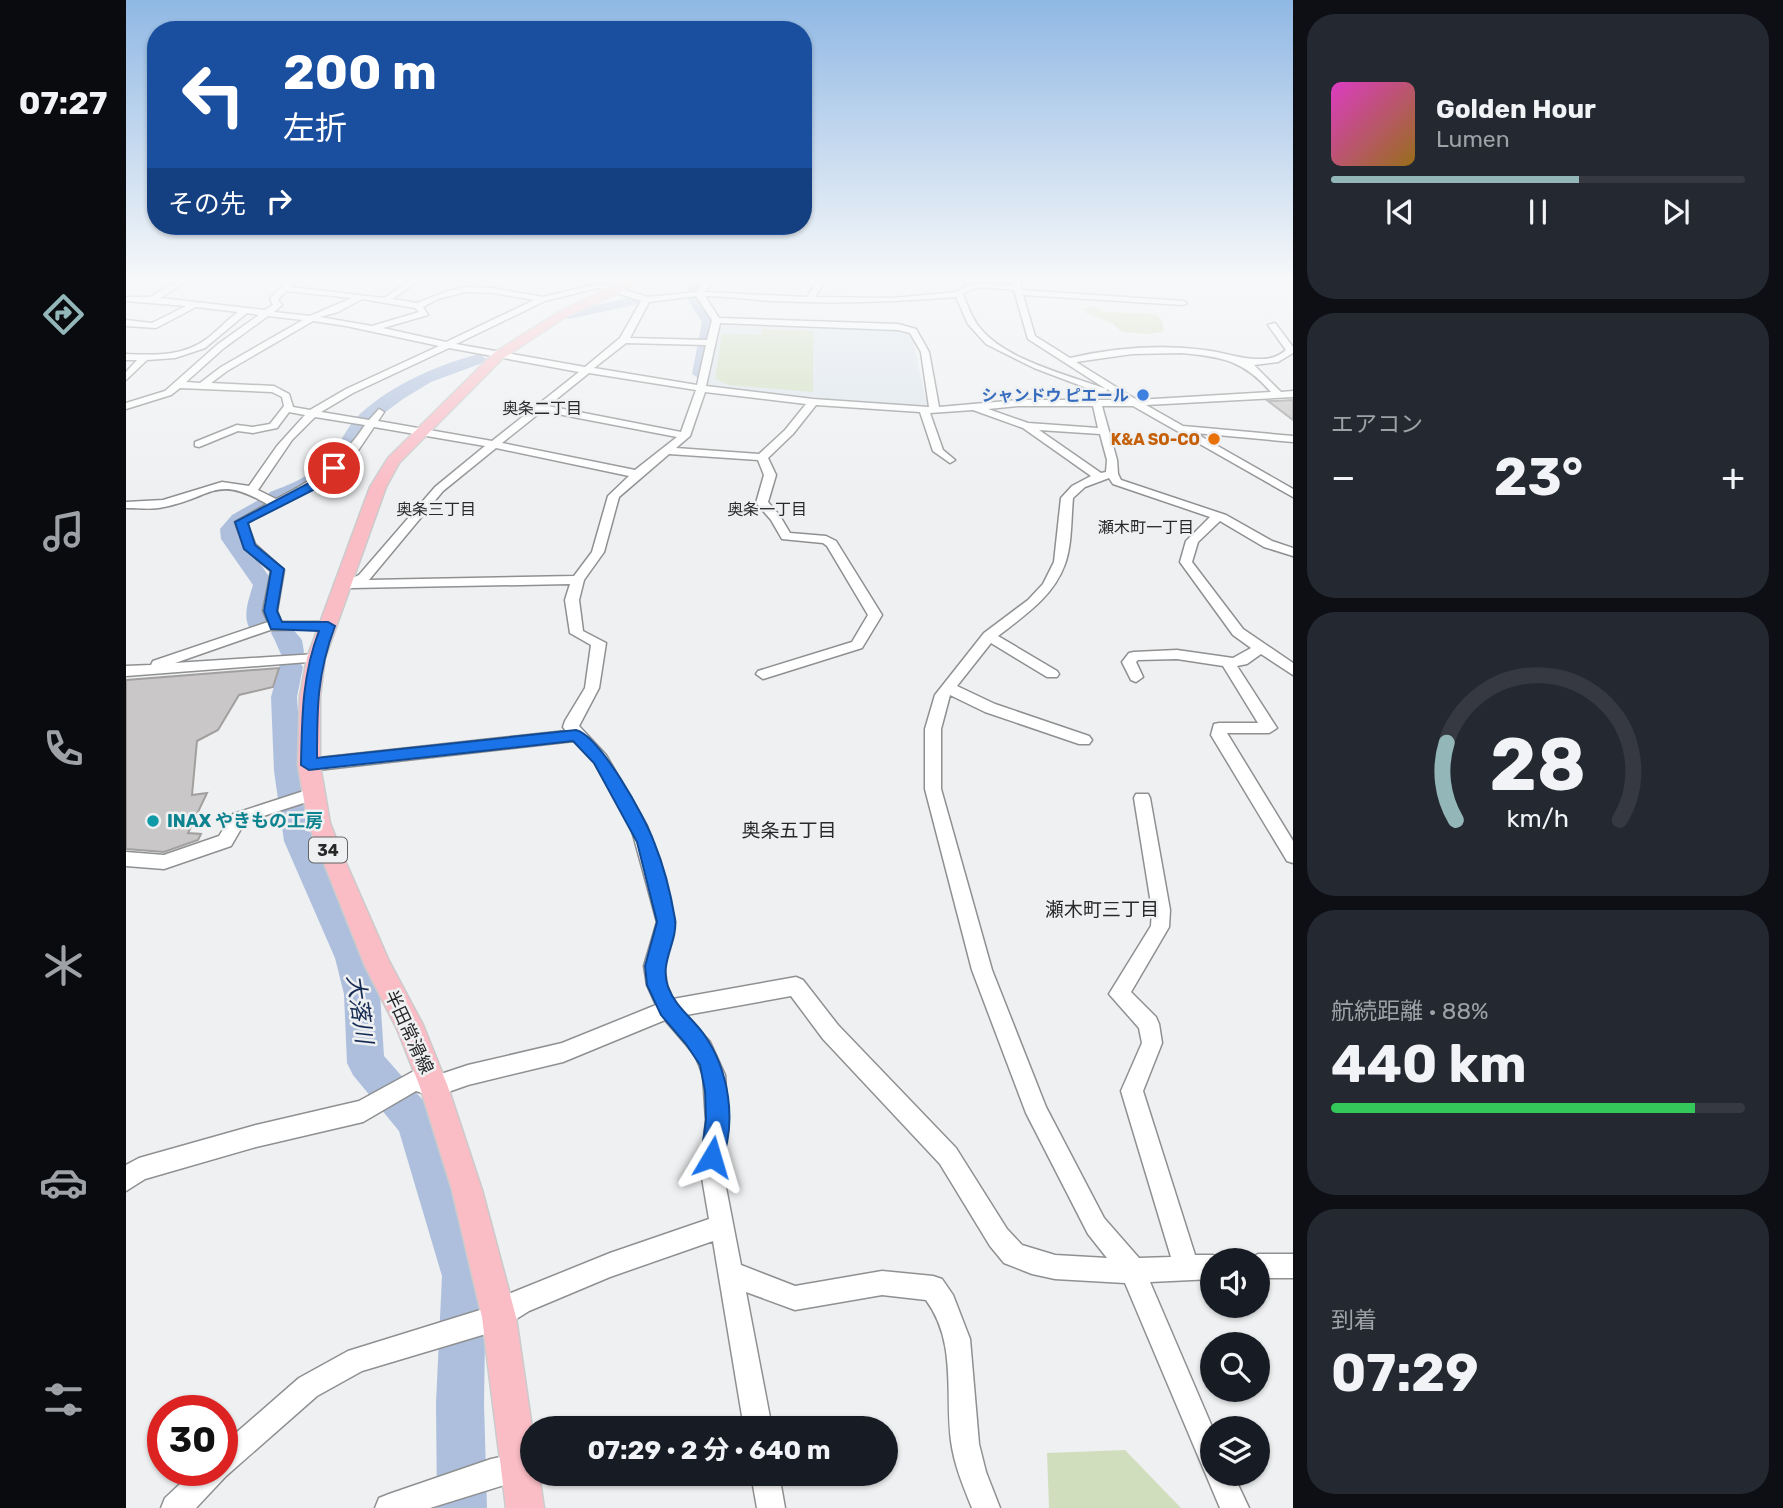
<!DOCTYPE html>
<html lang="ja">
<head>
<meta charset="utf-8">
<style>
	:root { --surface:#171b24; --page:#242831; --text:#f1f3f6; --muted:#9ea1a6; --line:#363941; --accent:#93b6b9 }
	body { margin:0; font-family:Rubik,"Noto Sans JP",sans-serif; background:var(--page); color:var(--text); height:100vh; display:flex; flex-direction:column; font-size:26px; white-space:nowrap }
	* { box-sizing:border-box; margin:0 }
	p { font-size:23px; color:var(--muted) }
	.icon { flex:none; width:38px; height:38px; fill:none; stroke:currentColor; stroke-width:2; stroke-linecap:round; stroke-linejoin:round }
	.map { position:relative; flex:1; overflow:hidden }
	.drawer { display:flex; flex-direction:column; gap:14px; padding:14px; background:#0d0f14; width:490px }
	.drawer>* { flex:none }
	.top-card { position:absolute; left:21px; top:21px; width:665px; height:214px; border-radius:28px; box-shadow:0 2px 5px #0004; background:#1a4fa0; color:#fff; overflow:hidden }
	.tools { position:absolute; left:1074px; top:1248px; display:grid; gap:14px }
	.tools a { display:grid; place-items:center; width:70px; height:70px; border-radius:50%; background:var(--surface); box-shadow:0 2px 5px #0004; font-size:35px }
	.speed { position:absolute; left:21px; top:1395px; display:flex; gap:14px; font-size:35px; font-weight:700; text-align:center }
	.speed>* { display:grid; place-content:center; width:91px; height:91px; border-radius:50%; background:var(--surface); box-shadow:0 2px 5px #0004; line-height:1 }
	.speed .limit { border:10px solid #d22; background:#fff; color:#111 }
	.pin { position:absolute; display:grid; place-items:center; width:60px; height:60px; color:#fff; margin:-30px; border:4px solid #fff; border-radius:50%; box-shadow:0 2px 7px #0007 }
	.me { position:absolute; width:77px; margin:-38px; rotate:7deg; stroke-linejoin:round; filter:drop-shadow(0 0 5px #0008) }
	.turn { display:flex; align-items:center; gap:24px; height:147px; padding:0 21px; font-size:32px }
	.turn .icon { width:91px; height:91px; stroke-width:2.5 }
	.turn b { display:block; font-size:49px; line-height:60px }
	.then { display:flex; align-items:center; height:66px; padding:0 21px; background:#0003; gap:14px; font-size:26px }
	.big { font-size:52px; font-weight:700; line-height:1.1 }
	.drawer .card { flex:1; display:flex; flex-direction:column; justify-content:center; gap:10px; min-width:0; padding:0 24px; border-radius:28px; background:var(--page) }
	.drawer .dial { align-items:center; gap:0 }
	.dial svg { height:182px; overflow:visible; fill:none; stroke:var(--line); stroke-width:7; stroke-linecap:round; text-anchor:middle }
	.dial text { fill:var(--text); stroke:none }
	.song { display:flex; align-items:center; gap:21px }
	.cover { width:84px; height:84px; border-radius:10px; background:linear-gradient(135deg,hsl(310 70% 55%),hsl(40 70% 35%)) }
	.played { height:7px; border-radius:4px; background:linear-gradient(90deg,var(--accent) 60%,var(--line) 60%) }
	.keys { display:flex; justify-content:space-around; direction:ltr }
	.heat { display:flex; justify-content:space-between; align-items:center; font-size:38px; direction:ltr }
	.charge { height:10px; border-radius:5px; background:linear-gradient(90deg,#34c759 88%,var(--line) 0) }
	.trip { position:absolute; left:394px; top:1416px; width:378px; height:70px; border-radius:35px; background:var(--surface); box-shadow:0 2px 5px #0004; font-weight:700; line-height:70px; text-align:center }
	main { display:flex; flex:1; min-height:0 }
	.menu { display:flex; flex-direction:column; width:126px; justify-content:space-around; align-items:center; background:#090b0e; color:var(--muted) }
	.menu .icon { width:49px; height:49px }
	.menu .on { color:var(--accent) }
	.menu b { font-size:32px; color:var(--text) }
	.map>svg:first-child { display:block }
	.built { fill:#dde5ec }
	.green { fill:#d1debd }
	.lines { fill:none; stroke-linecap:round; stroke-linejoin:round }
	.stream { stroke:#adbfdd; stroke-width:2.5 }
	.river { fill:#adbfdd; fill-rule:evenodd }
	.building { fill:#c9c7c7; stroke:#a2a09f; stroke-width:2 }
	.minor-casing { stroke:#8f9092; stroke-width:3 }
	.major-casing { stroke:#cbcbcc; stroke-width:3 }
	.minor { fill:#fff; fill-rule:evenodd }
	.major { fill:#fabcc5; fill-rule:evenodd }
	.route { fill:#1a73e8; stroke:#114b97; stroke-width:2 }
	.shop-dot { fill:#3f7fe0; stroke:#eef0f1; stroke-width:2.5 }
	.food-dot { fill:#e8710a; stroke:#eef0f1; stroke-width:2.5 }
	.culture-dot { fill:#0f9aa8; stroke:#eef0f1; stroke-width:2.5 }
	.labels { text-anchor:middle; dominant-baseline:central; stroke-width:5; stroke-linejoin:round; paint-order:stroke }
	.far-shop-label { font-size:16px; font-weight:bold; fill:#366cbe; stroke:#eef0f1; text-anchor:end }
	.far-neighbourhood-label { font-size:16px; fill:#28292a; stroke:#eef0f1 }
	.far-food-label { font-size:16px; font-weight:bold; fill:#c56008; stroke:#eef0f1; text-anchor:end }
	.shield { fill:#eef0f1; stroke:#636465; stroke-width:2 }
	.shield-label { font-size:16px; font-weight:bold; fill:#282829 }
	.culture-label { font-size:18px; font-weight:bold; fill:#0d838f; stroke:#eef0f1; text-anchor:start }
	.street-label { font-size:18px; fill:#282829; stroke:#eef0f1 }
	.neighbourhood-label { font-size:19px; fill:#28292a; stroke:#eef0f1 }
	.near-water-label { font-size:23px; font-style:italic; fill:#162c54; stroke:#eef0f1 }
</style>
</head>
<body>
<main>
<nav class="menu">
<b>07:27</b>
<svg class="icon on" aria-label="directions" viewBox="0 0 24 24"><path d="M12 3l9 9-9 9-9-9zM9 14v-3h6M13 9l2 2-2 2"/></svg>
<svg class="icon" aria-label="music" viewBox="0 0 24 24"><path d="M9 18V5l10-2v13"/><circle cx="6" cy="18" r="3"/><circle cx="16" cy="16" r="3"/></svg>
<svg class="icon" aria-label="phone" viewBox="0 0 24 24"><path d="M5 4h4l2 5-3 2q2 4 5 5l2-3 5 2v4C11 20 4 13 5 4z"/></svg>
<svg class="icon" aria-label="climate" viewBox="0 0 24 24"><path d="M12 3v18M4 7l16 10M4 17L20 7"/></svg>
<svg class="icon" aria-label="car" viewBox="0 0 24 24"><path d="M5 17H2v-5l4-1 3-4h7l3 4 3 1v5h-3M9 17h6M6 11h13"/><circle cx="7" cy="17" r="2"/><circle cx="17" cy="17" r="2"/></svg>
<svg class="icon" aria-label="filters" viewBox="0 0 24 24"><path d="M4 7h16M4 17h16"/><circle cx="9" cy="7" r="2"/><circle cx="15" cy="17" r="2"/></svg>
</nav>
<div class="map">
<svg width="1167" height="1508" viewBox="0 0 1167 1508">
	<rect width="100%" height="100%" fill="#eef0f1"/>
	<path class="built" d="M593 322 771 328 780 331 786 336 801 405 688 398 580 385Z"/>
	<path class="green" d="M971 307 977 312 1029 314 1035 319 1038 329 1036 332 1022 334 996 332 986 323 960 313 956 308Z
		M636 329 687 331V392L603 385 589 379 596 334 635 335Z
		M999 1450 1055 1508H923L921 1453Z"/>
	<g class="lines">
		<path class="stream" d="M836 279 838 283"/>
		<path class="river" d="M569 282 576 286V300L592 322 582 374 574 379 566 374 576 322 562 300V286Z
			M512 296 517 297 519 300 517 303 443 319 436 315 438 312Z
			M353 354 361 359 359 362 305 382 277 399 246 422 230 443 222 460 188 489 158 500H144L141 496 144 492C166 484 192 473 207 453 216 440 222 425 234 414 267 384 311 365 353 354Z
			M136 498 143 500 146 504 116 529 117 539 149 585 144 617 151 619 154 624 152 627 166 628 176 640 178 652 175 658 167 660 173 661 177 667 171 697 176 771 188 841 243 958 254 994 258 1056 303 1107 360 1276 358 1403 361 1508H311L310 1403 316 1276 273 1131 227 1075 221 1063 218 994 209 958 158 841 148 771 145 697 155 661 163 659 157 658C152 649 150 641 145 633L147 630 124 629C116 616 123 599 127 585L95 539 94 529 106 515Z"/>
	</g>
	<path class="building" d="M1167 400V420L1142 401H1151Z
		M153 668 147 687 113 695 92 730 71 741 66 795 81 793 62 833 75 834 72 840 38 852 0 849V680Z"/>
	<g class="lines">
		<defs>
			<path id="minor" d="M55 279H65L34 298 139 310 147 305 144 298 164 279H172L164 287 258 298 287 279H296L266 299 291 303 322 291 339 287 367 288 417 297 471 284 499 285 497 289 521 297 570 292 580 279H589L578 292 681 297 693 279H701L689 297 766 298 831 292 841 285 851 283 887 285 885 279H893L896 290 1057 301 1061 303 1057 305 897 295 909 336 944 358C987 348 1034 344 1078 350 1098 352 1116 360 1136 359 1146 359 1153 356 1160 350L1142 325 1149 323 1167 347V353L1152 362 1128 365 1155 392 1167 391V397L1020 405 1057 426 1167 436V442L1069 433 1167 489V497L1007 406H976L991 460 992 474 995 480 1100 515 1146 541 1167 548V556L1138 547 1094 521 1072 542 1066 562 1117 629 1167 663V675L1135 654 1121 664 1111 666 1151 728 1143 733H1101L1167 841V863L1161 861 1085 735 1088 724 1093 723H1132L1097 666 1051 659 1012 660 1010 662 1017 677 1010 682 1005 680 996 662 1003 653 1008 652 1051 650 1107 658 1125 648 1107 635 1054 562 1060 541 1084 517 987 484 983 478 959 487 947 498C945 519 946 545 939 564 927 597 899 615 872 636L931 671 933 674 931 677H921L865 643 831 686 869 704 963 736 966 740 963 744H953L859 712 824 695 815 729V789L866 970 920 1107 978 1218 1013 1258 1045 1257 995 1091 1016 1043 1013 1028 983 994 1025 926 1026 910 1008 798 1010 794H1022L1024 798 1044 910 1043 927 1005 992 1030 1017 1033 1024 1036 1043 1017 1091 1069 1255H1087L1096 1260H1087V1279L1024 1282 1087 1429V1474H1107L1123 1508H1094L999 1283 929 1279 906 1274 878 1263 864 1246 814 1164 697 1039 665 996 560 1015 584 1042 599 1075 602 1120 597 1172 615 1265 669 1286 756 1271 807 1276 816 1279 827 1295 844 1339 853 1444 860 1472 874 1508H846C837 1486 828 1464 825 1441 819 1393 831 1342 800 1300L756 1295 669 1310 620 1292 646 1428H618L587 1241 484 1277 403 1311 373 1330 236 1371 191 1396 100 1476 70 1508H35L39 1498 69 1470H96V1445L173 1378 222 1351 367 1306 385 1293 484 1253 583 1219 575 1172 580 1120 577 1075 569 1055 539 1020 437 1062 342 1085 308 1097 290 1091 237 1122 130 1147 19 1179 0 1191V1165L13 1158 130 1125 233 1101 288 1071 309 1076 342 1065 436 1043 530 1005 521 985 518 966 531 922 505 827 468 762 448 741 183 771 175 765 183 759 440 731 437 727 439 721 459 688 465 645 444 633 439 600 444 584 225 588 214 587 213 584 233 575 309 487 359 446 248 427 229 455 195 485 121 523 129 544 158 570 151 611 155 622H202L209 626 207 629 144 630 49 663 190 654 197 658 195 661 0 676V666L25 665 27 661 142 622 137 611 145 571 119 549 109 522 141 504C89 474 88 497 38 507 26 510 13 508 0 508V502L37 500 96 482 123 486 151 446 179 415 163 412 151 428 127 433 112 431 73 447 69 446V442L111 425 127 427 144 424 158 406 156 397 146 392 54 388 45 395 0 409V403L39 391 92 344 133 315 121 313 79 348 49 358 21 360 0 380V372L11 360H0V354C29 355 57 357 82 338 92 330 101 320 112 312L70 307 30 328 0 326V320L26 323 60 306 0 301V297H24ZM859 287 888 290 902 339 980 389C943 375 879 360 854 328 846 319 842 306 837 294L846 289ZM471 288 488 289V292L515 301 494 338 459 367 330 344 419 301ZM160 291 226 298 184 316 148 312 156 305 152 300ZM339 292 367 293 408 300 320 342 257 328 302 315 297 307 312 299ZM570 296 586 320 581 340 504 338 523 302ZM579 296C602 296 625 300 648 301 709 304 770 302 830 297L842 324 860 344 908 368 974 393H980L981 389 998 400H892L813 407 803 352 790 329 772 324 593 318ZM236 299 289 308 293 312 246 326 194 317 212 312ZM142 316 177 320 95 367 74 383 60 382 98 348ZM187 321 220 326 313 346 220 389 184 410 167 407 163 394 148 386 85 383 101 371ZM594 323 772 330 784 333 795 352 803 407 687 399 580 386ZM500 343 580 345 571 385 468 368ZM323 348 453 372 366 441 252 421 258 412 253 409 243 420 195 412 227 393ZM1055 353C1097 357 1117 360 1145 392L1011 400 950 362 1006 354ZM463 373 570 390 555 432 422 406ZM579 392 680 404 659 430 633 454 550 448 564 436ZM690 405 794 412 807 451 824 463 829 460 817 450 804 413 847 410 897 428 965 476 946 486 935 498 928 562 917 584 902 600 858 633 809 695 799 729V789L846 970 900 1113 962 1234 981 1258 929 1255 896 1245 881 1229 830 1148 712 1025 677 980 670 977 547 999 541 985 538 966 549 922 521 826 480 755 453 726 473 688 480 643 457 631 453 600 458 580 478 552 493 497 543 454 632 460 638 475 630 503 632 505 645 520 656 539 697 543 701 546 742 615 726 642 632 671 630 674 637 679 736 648 756 615 710 541 700 536 664 533 654 516 642 502 650 475 642 458 667 434ZM892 406H967L972 428 902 423 862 409ZM416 411 551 437 509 470 376 443ZM189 417 239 425C214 462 190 479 150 499L132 490 166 440ZM913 430 974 434 981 460 980 472 975 473ZM370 448 503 476 482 496 466 552 448 576 243 580 317 491Z
				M187 788 193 790 195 794 193 798 119 822 105 846 38 869 0 866V852L38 855 93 836 107 814Z
				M1132 1254H1167V1278H1132V1260H1122Z
				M394 1453 404 1457 406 1462 404 1477 304 1508H249L253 1498 263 1494 365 1459Z
				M625 1474H653L659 1508H631Z"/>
			<path id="major" d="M501 279H513L495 292 439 317 376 359 273 463 260 487 199 658 194 696V765L204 823 217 856 263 961 297 1025 322 1087 356 1190 390 1317 406 1428V1474H413L418 1508H380L356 1317 326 1190 294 1087 271 1029 239 966 182 823 172 765 174 696 181 658 244 487 262 458 368 353 431 313Z"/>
		</defs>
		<use href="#minor" class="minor-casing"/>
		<use href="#major" class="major-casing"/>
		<use href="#minor" class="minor"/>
		<use href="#major" class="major"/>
	</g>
	<linearGradient id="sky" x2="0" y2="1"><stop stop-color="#90b8e4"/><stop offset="0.57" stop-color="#f7f8f9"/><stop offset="1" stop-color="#f7f8f9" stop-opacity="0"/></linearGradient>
	<rect width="1167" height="490" fill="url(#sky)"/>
	<path class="route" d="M208 465 213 468 195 486 122 523 129 545 158 569 151 611 156 622H202L209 626C191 674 191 708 191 758L450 730C474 736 519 817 528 842 537 864 545 895 549 919 552 942 533 962 542 987 549 1006 565 1017 577 1033 603 1069 612 1123 594 1165L586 1168 578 1165 575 1157 580 1120 579 1091 574 1065 560 1044 535 1015 521 985 519 966 531 922 511 842 468 763 447 741 183 770 175 765C176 718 176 675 193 631L145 629 138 611 145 571 118 549 109 522 187 481Z"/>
	<circle class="shop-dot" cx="1017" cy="395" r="7"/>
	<circle class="food-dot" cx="1088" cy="439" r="7"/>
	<circle class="culture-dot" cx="27" cy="821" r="7"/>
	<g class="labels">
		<g class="far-shop-label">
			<text x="1003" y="395">シャンドウ ピエール</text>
		</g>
		<g class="far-neighbourhood-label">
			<text x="416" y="408">奥条二丁目</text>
			<text x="310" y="509">奥条三丁目</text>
			<text x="641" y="509">奥条一丁目</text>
			<text x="1020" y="527">瀬木町一丁目</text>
		</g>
		<g class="far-food-label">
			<text x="1074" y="439">K&amp;A SO-CO</text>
		</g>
		<rect class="shield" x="183" y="837.5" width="38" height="25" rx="5"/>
		<g class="shield-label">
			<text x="202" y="850">34</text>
		</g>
		<g class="culture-label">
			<text x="41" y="821">INAX やきもの工房</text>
		</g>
		<g class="street-label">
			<text transform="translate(283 1032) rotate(65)">半田常滑線</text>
		</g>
		<g class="neighbourhood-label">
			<text x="663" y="830">奥条五丁目</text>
			<text x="976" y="909">瀬木町三丁目</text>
		</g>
		<g class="near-water-label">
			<text transform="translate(234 1009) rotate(82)">大落川</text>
		</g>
	</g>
</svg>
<div class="tools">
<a><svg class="icon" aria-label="sound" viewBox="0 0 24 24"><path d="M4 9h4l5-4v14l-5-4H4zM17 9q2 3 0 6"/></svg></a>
<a><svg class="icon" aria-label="search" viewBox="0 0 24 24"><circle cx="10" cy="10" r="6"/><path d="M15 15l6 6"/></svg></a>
<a><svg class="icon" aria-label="layers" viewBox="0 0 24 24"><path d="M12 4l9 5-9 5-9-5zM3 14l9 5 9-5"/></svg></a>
</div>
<div class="speed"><div class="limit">30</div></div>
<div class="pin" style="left:208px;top:468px;background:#d93025"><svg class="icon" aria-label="arrive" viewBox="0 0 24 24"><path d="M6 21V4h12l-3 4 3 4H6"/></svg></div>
<svg class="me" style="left:586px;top:1157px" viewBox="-20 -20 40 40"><path d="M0-17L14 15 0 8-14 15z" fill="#1a73e8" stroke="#fff" stroke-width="4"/></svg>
<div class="trip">07:29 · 2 分 · 640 m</div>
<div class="top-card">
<div class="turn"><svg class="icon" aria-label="left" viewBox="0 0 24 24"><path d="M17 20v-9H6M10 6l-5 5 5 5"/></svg><div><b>200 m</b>左折</div></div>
<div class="then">その先<svg class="icon" aria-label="right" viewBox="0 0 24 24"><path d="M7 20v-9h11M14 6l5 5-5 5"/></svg></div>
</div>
</div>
<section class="drawer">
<div class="card">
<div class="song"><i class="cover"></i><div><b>Golden Hour</b><p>Lumen</p></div></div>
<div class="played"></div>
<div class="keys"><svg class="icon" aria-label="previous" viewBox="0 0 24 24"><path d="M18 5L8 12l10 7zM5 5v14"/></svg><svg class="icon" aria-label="pause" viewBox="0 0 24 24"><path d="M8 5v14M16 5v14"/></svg><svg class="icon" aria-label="next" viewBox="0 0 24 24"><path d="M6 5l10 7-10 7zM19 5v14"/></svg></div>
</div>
<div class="card"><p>エアコン</p>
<div class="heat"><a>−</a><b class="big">23°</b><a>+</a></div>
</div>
<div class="card dial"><svg viewBox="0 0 100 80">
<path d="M14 69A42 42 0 1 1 86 69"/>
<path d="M14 69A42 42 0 0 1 10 35" stroke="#93b6b9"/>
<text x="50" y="56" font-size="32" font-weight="700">28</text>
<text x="50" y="72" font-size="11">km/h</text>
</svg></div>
<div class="card"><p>航続距離 · 88%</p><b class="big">440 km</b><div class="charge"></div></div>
<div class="card"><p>到着</p><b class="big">07:29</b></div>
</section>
</main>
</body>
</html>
